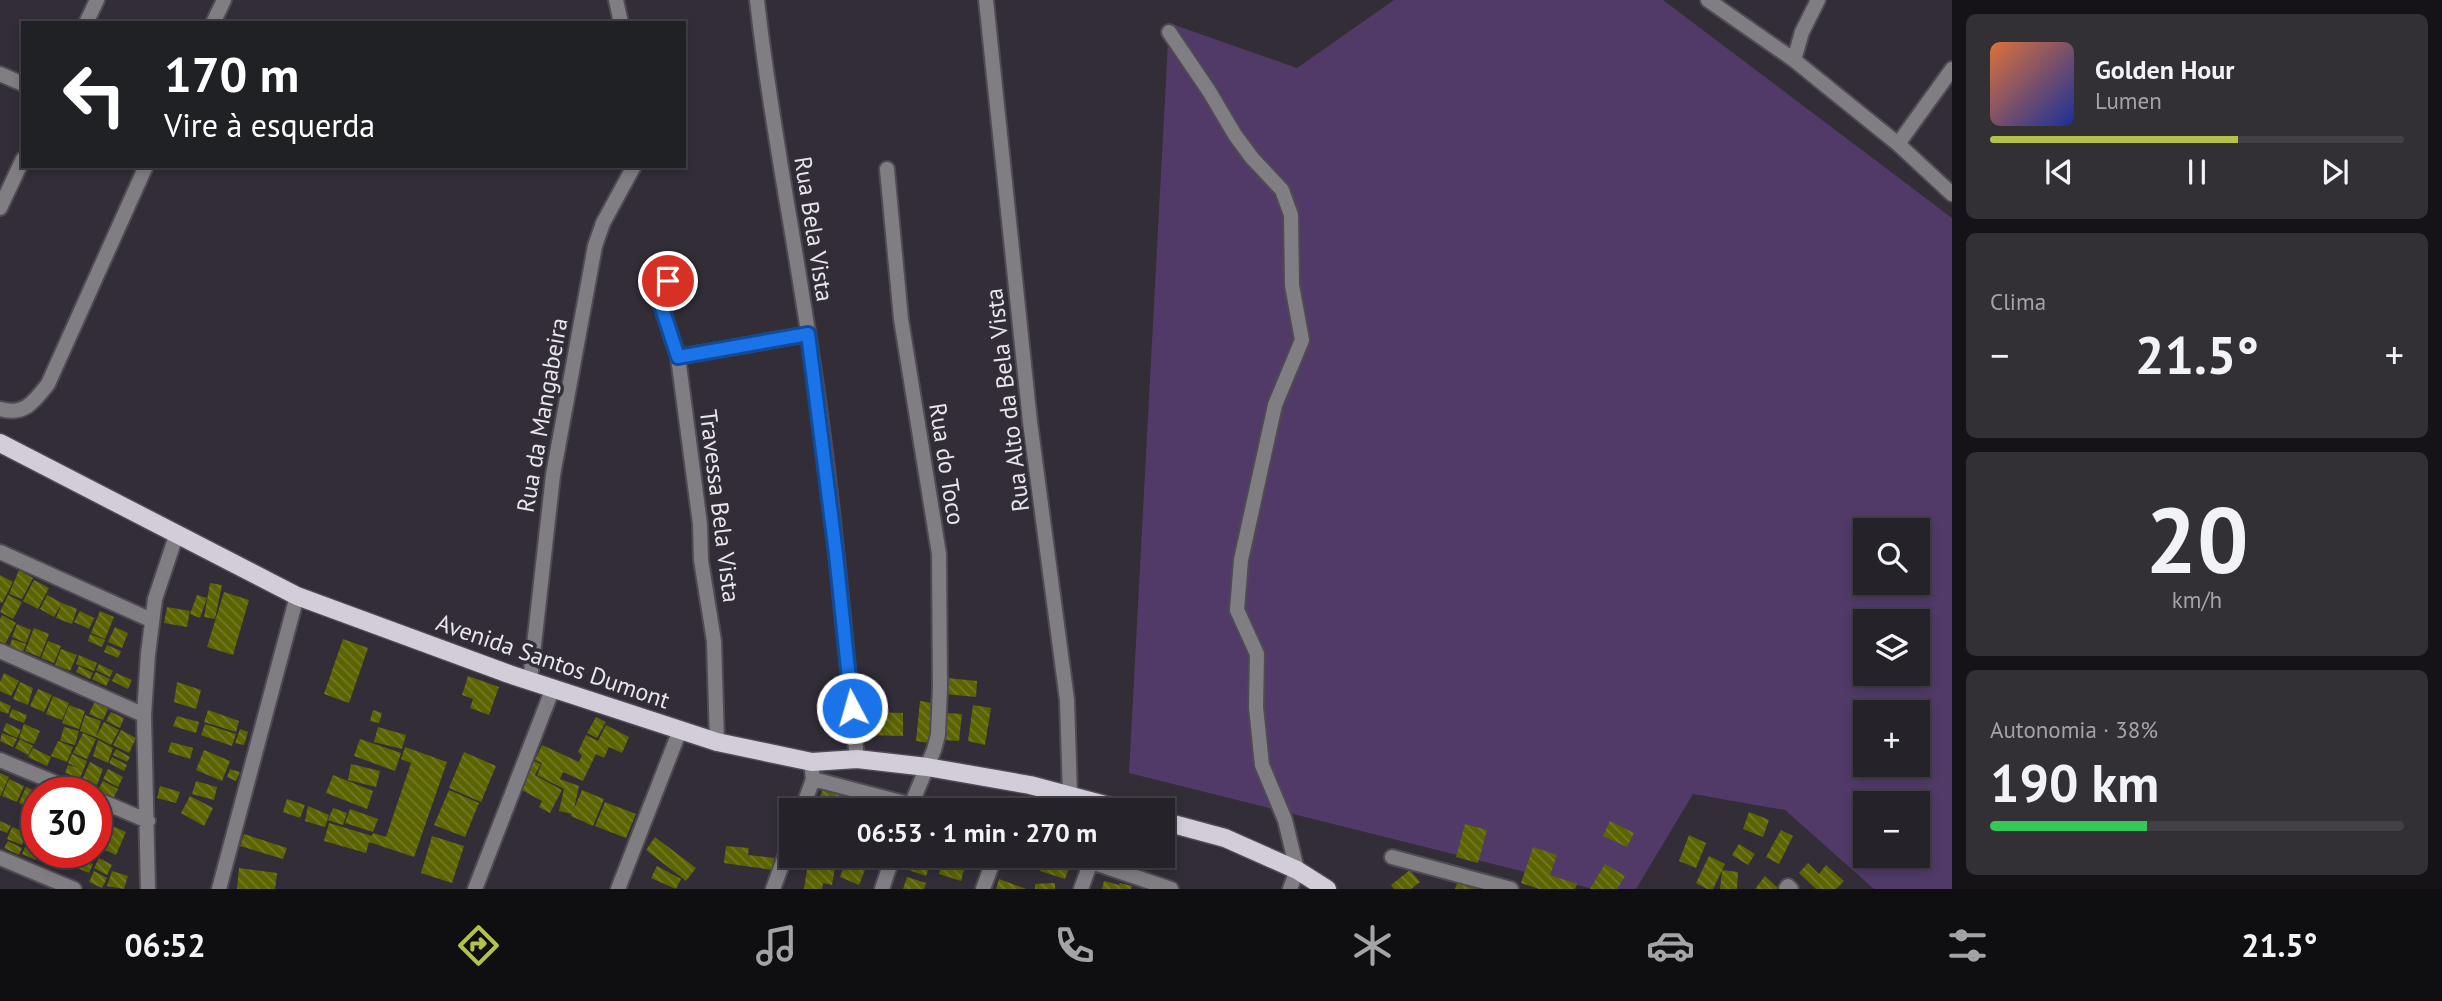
<!DOCTYPE html>
<html lang="pt">
<head>
<meta charset="utf-8">
<style>
	:root { --surface:#262229; --page:#322f35; --text:#f1f3f6; --muted:#a4a4a8; --line:#423f46; --accent:#b5c249 }
	body { margin:0; font-family:"PT Sans",sans-serif; background:var(--page); color:var(--text); height:100vh; display:flex; flex-direction:column; font-size:26px; white-space:nowrap }
	* { box-sizing:border-box; margin:0 }
	p { font-size:23px; color:var(--muted) }
	.icon { flex:none; width:38px; height:38px; fill:none; stroke:currentColor; stroke-width:2; stroke-linecap:round; stroke-linejoin:round }
	.map { position:relative; flex:1; overflow:hidden }
	.drawer { display:flex; flex-direction:column; gap:14px; padding:14px; background:#151317; width:490px }
	.drawer>* { flex:none }
	.top-card { position:absolute; left:21px; top:21px; width:665px; height:147px; border-radius:0px; box-shadow:0 4px 10px #0003,0 0 0 2px var(--line); background:#202124; color:#fff; overflow:hidden }
	.buttons { position:absolute; left:1853px; top:518px; display:grid; gap:14px }
	.buttons a { display:grid; place-items:center; width:77px; height:77px; border-radius:0px; background:var(--surface); box-shadow:0 4px 10px #0003,0 0 0 2px var(--line); font-size:35px }
	.speed { position:absolute; left:21px; top:777px; display:flex; gap:14px; font-size:35px; font-weight:700; text-align:center }
	.speed>* { display:grid; place-content:center; width:91px; height:91px; border-radius:50%; background:var(--surface); box-shadow:0 4px 10px #0003,0 0 0 2px var(--line); line-height:1 }
	.speed .limit { border:10px solid #d22; background:#fff; color:#111 }
	.pin { position:absolute; display:grid; place-items:center; width:60px; height:60px; color:#fff; margin:-30px; border:4px solid #fff; border-radius:50%; box-shadow:0 2px 7px #0007 }
	.me { position:absolute; width:77px; margin:-38px; rotate:354deg; stroke-linejoin:round; filter:drop-shadow(0 0 5px #0008) }
	.turn { display:flex; align-items:center; gap:24px; height:147px; padding:0 28px; font-size:32px }
	.turn .icon { width:91px; height:91px; stroke-width:2.5 }
	.turn b { display:block; font-size:49px; line-height:60px }
	.big { font-size:52px; font-weight:700; line-height:1.1 }
	.drawer .tile { flex:1; display:flex; flex-direction:column; justify-content:center; gap:10px; min-width:0; padding:0 24px; border-radius:10px; background:var(--page) }
	.drawer .dial { align-items:center; gap:0 }
	.dial b { font-size:91px; line-height:1 }
	.song { display:flex; align-items:center; gap:21px }
	.cover { width:84px; height:84px; border-radius:10px; background:linear-gradient(135deg,hsl(20 70% 55%),hsl(230 70% 35%)) }
	.played { height:7px; border-radius:4px; background:linear-gradient(90deg,var(--accent) 60%,var(--line) 60%) }
	.keys { display:flex; justify-content:space-around; direction:ltr }
	.heat { display:flex; justify-content:space-between; align-items:center; font-size:38px; direction:ltr }
	.charge { height:10px; border-radius:5px; background:linear-gradient(90deg,#34c759 38%,var(--line) 0) }
	.trip { position:absolute; left:779px; top:798px; width:396px; height:70px; border-radius:0px; background:var(--surface); box-shadow:0 4px 10px #0003,0 0 0 2px var(--line); font-weight:700; line-height:70px; text-align:center }
	.menu { display:flex; height:112px; justify-content:space-around; align-items:center; background:#0f0e10; color:var(--muted) }
	.menu .icon { width:49px; height:49px }
	.menu .on { color:var(--accent) }
	.menu b { font-size:32px; color:var(--text) }
	main { display:flex; flex:1; min-height:0 }
	.map>svg:first-child { display:block }
	.green { fill:#513a68; fill-rule:evenodd }
	.building { fill:url(#building-back-hatch) }
	.lines { fill:none; stroke-linecap:round; stroke-linejoin:round }
	.street-casing { stroke:#4f4a54; stroke-width:18 }
	.primary-casing { stroke:#4f4a54; stroke-width:21 }
	.street { stroke:#807e83; stroke-width:14 }
	.primary { stroke:#d2cdd8; stroke-width:18 }
	.route-casing { stroke:#114b97; stroke-width:18 }
	.route { stroke:#1a73e8; stroke-width:12 }
	.labels { text-anchor:middle; dominant-baseline:central; stroke-width:7; stroke-linejoin:round; paint-order:stroke }
	.street-label { font-size:24px; fill:#e8e5eb; stroke:#322d37 }
</style>
</head>
<body>
<main>
<div class="map">
<svg width="1952" height="889" viewBox="0 0 1952 889">
	<defs>
		<pattern id="building-back-hatch" width="6" height="6" patternUnits="userSpaceOnUse" patternTransform="scale(1.75)"><rect width="6" height="6" fill="#5c6401"/><path d="M-1 5l2 2M0 0l6 6M5-1l2 2" fill="none" stroke="#737a26"/></pattern>
	</defs>
	<rect width="100%" height="100%" fill="#322d37"/>
	<path class="green" d="M1394 0H1663L1952 218V889H1874L1785 810 1693 794 1636 889H1593L1129 773 1169 23 1297 68ZM1866 530H1918V583H1866ZM1866 621H1918V674H1866ZM1866 712H1918V765H1866ZM1866 803H1918V856H1866Z"/>
	<path class="building" d="M19 570 33 578 22 599 9 594Z
		M0 575 13 582 2 603 0 602Z
		M34 580 49 588 38 609 23 601Z
		M210 583 222 585 215 619 204 617Z
		M224 592 249 600 233 655 207 647Z
		M8 595 22 602 13 619 0 612Z
		M47 595 62 603 54 617 40 609Z
		M197 595 207 598 200 618 190 614Z
		M62 603 77 609 72 624 56 618Z
		M167 607 190 611 187 627 164 623Z
		M80 611 94 618 89 629 74 622Z
		M100 611 114 617 105 639 91 633Z
		M2 615 16 623 5 644 0 641V619Z
		M17 624 31 630 26 643 12 637Z
		M115 627 128 633 122 648 108 642Z
		M34 628 49 634 40 657 25 651Z
		M90 634 105 640 102 647 88 641Z
		M12 639 26 644 22 654 9 648Z
		M343 639 368 648 349 703 324 694Z
		M48 641 61 646 54 663 41 658Z
		M107 645 121 651 118 658 104 652Z
		M61 649 77 655 70 671 55 665Z
		M79 655 97 663 94 671 76 664Z
		M99 664 113 671 110 677 96 670Z
		M79 666 93 673 90 679 76 672Z
		M96 672 110 679 106 686 92 679Z
		M4 673 19 681 11 696 0 691V682Z
		M116 673 132 680 128 689 112 681Z
		M468 676 499 687 489 715 470 708 473 699 462 695Z
		M947 678 977 681 976 697 945 694Z
		M20 682 33 688 28 705 13 699Z
		M177 682 201 690 196 709 174 702Z
		M38 689 52 695 44 712 30 706Z
		M53 696 69 703 62 720 46 714Z
		M0 701 11 706 8 714 0 711Z
		M95 701 109 707 103 720 89 714Z
		M920 701 932 703 929 743 916 741Z
		M69 705 85 711 79 729 62 723Z
		M973 705 991 708 985 745 968 741Z
		M12 709 27 715 24 723 9 717Z
		M208 710 239 721 236 732 204 722Z
		M373 710 382 713 379 723 370 721Z
		M111 712 124 718 120 728 106 721Z
		M867 712 903 713V736L866 735Z
		M947 713 962 714 959 741 945 740Z
		M85 715 101 721 96 737 80 731Z
		M177 716 199 722 196 733 173 726Z
		M596 717 606 722 597 738 587 733Z
		M104 722 119 730 111 745 96 737Z
		M6 723 21 730 17 738 3 731Z
		M24 724 40 731 34 744 19 738Z
		M205 724 236 734 232 746 201 735Z
		M606 725 629 737 622 753 609 747 604 758 596 754 583 781 563 772 560 779 579 786 574 809 582 790 604 799 593 826 571 816 572 814 559 811 564 789 537 775 542 763 535 760 542 745 579 762 582 755 578 752 586 735 598 741Z
		M64 727 79 731 75 745 60 741Z
		M378 727 406 735 402 749 374 742Z
		M240 729 248 732 244 745 235 743Z
		M121 730 136 738 129 753 113 745Z
		M2 733 17 739 13 747 0 741Z
		M83 733 96 739 87 759 73 753Z
		M20 739 33 746 28 755 15 748Z
		M360 739 401 753 395 771 354 756Z
		M98 740 113 748 108 763 93 756Z
		M58 741 73 747 67 762 51 756Z
		M171 742 193 748 190 759 168 752Z
		M405 747 447 762 414 857 369 842 366 853 324 841 329 823 372 836 373 833 386 837 411 763 401 759Z
		M33 748 51 757 47 766 28 757Z
		M116 749 130 757 127 762 113 755Z
		M204 750 230 761 222 781 196 770Z
		M464 752 496 766 481 802 449 788Z
		M72 754 87 761 80 778 65 773 68 765 78 768 68 763Z
		M112 757 127 765 124 771 109 763Z
		M534 761 541 764 535 775 533 774 562 790 550 813 539 807 542 801 520 789Z
		M90 762 103 769 97 785 82 780Z
		M351 764 380 771 376 787 348 780Z
		M108 769 123 777 118 787 103 779Z
		M230 769 240 772 236 781 227 777Z
		M0 773 9 777 0 797Z
		M333 775 373 791 367 809 326 793Z
		M9 779 24 786 17 802 2 796Z
		M103 781 118 789 113 799 98 790Z
		M196 781 217 787 214 800 192 794Z
		M825 784 848 793 843 806 820 797Z
		M160 786 180 792 176 803 157 798Z
		M26 787 37 792 34 810 19 803Z
		M449 790 479 803 465 837 434 825Z
		M190 796 213 808 204 826 181 813Z
		M287 799 305 805 300 818 283 812Z
		M605 802 636 814 626 838 595 826Z
		M860 802 884 807 883 810H859Z
		M308 806 329 815 325 827 305 821Z
		M333 808 347 813 343 825 328 820Z
		M350 809 378 819 373 832 345 823Z
		M1749 812 1769 820 1763 837 1743 829Z
		M96 820 108 825 98 848 96 847Z
		M0 821 11 826 7 833 0 830Z
		M1610 821 1634 833 1627 847 1603 836Z
		M1465 824 1487 830 1478 863 1456 857Z
		M110 825 126 832 116 855 100 848Z
		M12 827 27 833 22 845 7 839Z
		M1781 830 1793 836 1779 864 1766 857Z
		M29 834 37 837V850L25 844Z
		M244 834 287 848 283 859 240 846Z
		M1689 835 1706 843 1696 868 1679 861Z
		M432 836 464 846 452 883 421 873Z
		M655 837 696 868 686 881 646 850Z
		M8 841 22 848 19 855 4 848Z
		M1739 844 1755 854 1748 865 1732 855Z
		M726 846 749 848 748 855 774 858 773 870 724 863Z
		M25 847 40 852 36 860 22 854Z
		M1533 847 1557 855 1550 875 1577 884 1575 889H1539L1521 883Z
		M61 852H67L93 864 89 873 58 860Z
		M42 853 57 859 53 866 39 861Z
		M809 856H837L832 885 823 883 822 889H804Z
		M848 856 868 862 859 885 840 877Z
		M907 856H922L932 859 926 876 903 868Z
		M1003 856H1034L1030 868 1002 858Z
		M1709 856 1725 864 1713 889H1707L1696 883Z
		M99 858 112 865 107 875 94 868Z
		M1045 858 1070 866 1065 879 1040 871Z
		M943 859 965 866 961 881 939 874Z
		M1808 863 1819 874 1826 865 1844 881 1836 889H1816L1799 873Z
		M1605 864 1625 876 1617 889H1590Z
		M657 866 681 879 676 889 651 878Z
		M239 868 277 873 275 889H237Z
		M1410 870 1420 882 1411 889H1394L1391 885Z
		M1722 870 1738 872 1737 889H1720Z
		M94 871 107 878 102 888 89 882Z
		M112 871 128 876 124 889 107 886Z
		M1765 876 1779 889H1755Z
		M907 877 926 883 924 889H903Z
		M999 879 1026 889H996Z
		M1104 881 1119 885 1120 883 1132 886 1131 889H1102Z
		M1458 881 1478 889H1455Z
		M1055 883V889H1035V884Z"/>
	<g class="lines">
		<defs>
			<path id="street" d="M616 0 621 23
				M757 0C770 118 794 235 811 352 832 487 843 623 857 759
				M986 0 1030 422 1067 700 1070 795
				M1708 0 1794 60
				M1818 0 1802 32 1794 60 1898 144 1952 194
				M86 23 97 0
				M213 23 224 0
				M1169 32 1209 91 1235 135 1252 158 1282 190 1291 215 1292 285 1302 340 1275 405 1241 560 1237 610 1257 654 1256 707 1262 765 1285 820 1297 870 1290 889
				M0 74 23 84
				M1898 144 1952 69
				M887 169 901 319 939 554 940 687 938 735 934 750 909 810
				M0 208 23 159
				M669 281 660 302 678 357 700 524 701 560 714 641 717 742
				M678 357 808 334
				M0 409C24 416 34 402 48 384L146 166
				M0 552 151 620
				M0 651 144 715
				M530 681 553 475 595 246 603 223 634 166
				M0 760 80 793
				M813 779 931 810
				M96 799 148 821
				M802 810 813 779 812 770
				M1074 856 1171 889
				M1392 857 1511 889
				M0 858 74 889
				M148 889 144 715 148 654 155 599 177 533
				M219 889 297 596
				M475 889 553 688
				M618 889 680 730
				M773 889 791 840
				M882 889 893 856
				M983 889 995 856
				M1081 889 1093 856
				M1786 889 1788 886 1791 889"/>
			<path id="primary" d="M0 443 297 596 509 674 717 742 812 762 857 759 927 767 1030 785 1124 810
				M1162 821 1225 838 1297 870 1327 889"/>
		</defs>
		<use href="#street" class="street-casing"/>
		<use href="#primary" class="primary-casing"/>
		<use href="#street" class="street"/>
		<use href="#primary" class="primary"/>
	</g>
	<g class="lines">
		<defs>
			<path id="route" d="M668 281 660 302 678 357 808 334 836 554 852 708"/>
		</defs>
		<use href="#route" class="route-casing"/>
		<use href="#route" class="route"/>
	</g>
	<g class="labels">
		<g class="street-label">
			<text transform="translate(814 229) rotate(81)">Rua Bela Vista</text>
			<text transform="translate(1007 400) rotate(-97)">Rua Alto da Bela Vista</text>
			<text transform="translate(542 415) rotate(-80)">Rua da Mangabeira</text>
			<text transform="translate(947 464) rotate(81)">Rua do Toco</text>
			<text transform="translate(720 506) rotate(83)">Travessa Bela Vista</text>
			<text transform="translate(553 661) rotate(19)">Avenida Santos Dumont</text>
		</g>
	</g>
</svg>
<div class="buttons">
<a><svg class="icon" aria-label="search" viewBox="0 0 24 24"><circle cx="10" cy="10" r="6"/><path d="M15 15l6 6"/></svg></a>
<a><svg class="icon" aria-label="layers" viewBox="0 0 24 24"><path d="M12 4l9 5-9 5-9-5zM3 14l9 5 9-5"/></svg></a>
<a>+</a>
<a>−</a>
</div>
<div class="speed"><div class="limit">30</div></div>
<div class="pin" style="left:668px;top:281px;background:#d93025"><svg class="icon" aria-label="arrive" viewBox="0 0 24 24"><path d="M6 21V4h12l-3 4 3 4H6"/></svg></div>
<svg class="me" style="left:852px;top:708px" viewBox="-20 -20 40 40"><circle r="17" fill="#1a73e8" stroke="#fff" stroke-width="3"/><path d="M0-11L8 9 0 5-8 9z" fill="#fff"/></svg>
<div class="trip">06:53 · 1 min · 270 m</div>
<div class="top-card">
<div class="turn"><svg class="icon" aria-label="left" viewBox="0 0 24 24"><path d="M17 20v-9H6M10 6l-5 5 5 5"/></svg><div><b>170 m</b>Vire à esquerda</div></div>
</div>
</div>
<section class="drawer">
<div class="tile">
<div class="song"><i class="cover"></i><div><b>Golden Hour</b><p>Lumen</p></div></div>
<div class="played"></div>
<div class="keys"><svg class="icon" aria-label="previous" viewBox="0 0 24 24"><path d="M18 5L8 12l10 7zM5 5v14"/></svg><svg class="icon" aria-label="pause" viewBox="0 0 24 24"><path d="M8 5v14M16 5v14"/></svg><svg class="icon" aria-label="next" viewBox="0 0 24 24"><path d="M6 5l10 7-10 7zM19 5v14"/></svg></div>
</div>
<div class="tile"><p>Clima</p>
<div class="heat"><a>−</a><b class="big">21.5°</b><a>+</a></div>
</div>
<div class="tile dial"><b>20</b><p>km/h</p></div>
<div class="tile"><p>Autonomia · 38%</p><b class="big">190 km</b><div class="charge"></div></div>
</section>
</main>
<nav class="menu">
<b>06:52</b>
<svg class="icon on" aria-label="directions" viewBox="0 0 24 24"><path d="M12 3l9 9-9 9-9-9zM9 14v-3h6M13 9l2 2-2 2"/></svg>
<svg class="icon" aria-label="music" viewBox="0 0 24 24"><path d="M9 18V5l10-2v13"/><circle cx="6" cy="18" r="3"/><circle cx="16" cy="16" r="3"/></svg>
<svg class="icon" aria-label="phone" viewBox="0 0 24 24"><path d="M5 4h4l2 5-3 2q2 4 5 5l2-3 5 2v4C11 20 4 13 5 4z"/></svg>
<svg class="icon" aria-label="climate" viewBox="0 0 24 24"><path d="M12 3v18M4 7l16 10M4 17L20 7"/></svg>
<svg class="icon" aria-label="car" viewBox="0 0 24 24"><path d="M5 17H2v-5l4-1 3-4h7l3 4 3 1v5h-3M9 17h6M6 11h13"/><circle cx="7" cy="17" r="2"/><circle cx="17" cy="17" r="2"/></svg>
<svg class="icon" aria-label="filters" viewBox="0 0 24 24"><path d="M4 7h16M4 17h16"/><circle cx="9" cy="7" r="2"/><circle cx="15" cy="17" r="2"/></svg>
<b>21.5°</b>
</nav>
</body>
</html>
